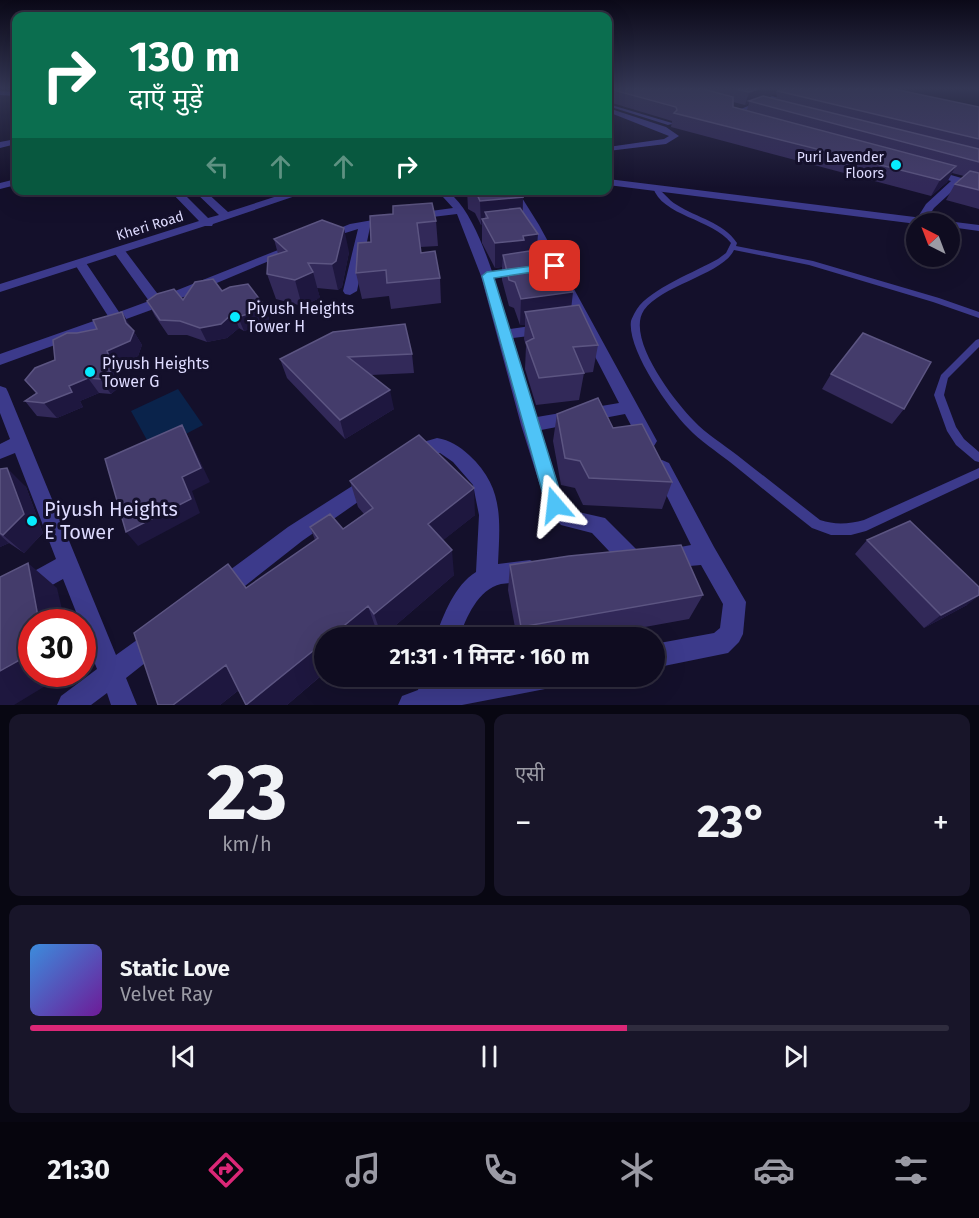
<!DOCTYPE html>
<html lang="hi">
<head>
<meta charset="utf-8">
<style>
	:root { --surface:#0f0c20; --page:#181529; --text:#f1f3f6; --muted:#9b9ba5; --line:#2f2c3e; --accent:#db2777 }
	body { margin:0; font-family:"Fira Sans","Noto Sans Devanagari",sans-serif; background:var(--page); color:var(--text); height:100vh; display:flex; flex-direction:column; font-size:22px; white-space:nowrap }
	* { box-sizing:border-box; margin:0 }
	p { font-size:20px; color:var(--muted) }
	.icon { flex:none; width:33px; height:33px; fill:none; stroke:currentColor; stroke-width:2; stroke-linecap:round; stroke-linejoin:round }
	.map { position:relative; height:705px; overflow:hidden }
	.panel { display:flex; flex-direction:column; gap:9px; padding:9px; background:#080712; flex:1 }
	.panel>* { flex:none }
	.top-card { position:absolute; left:12px; top:12px; width:600px; height:183px; border-radius:12px; box-shadow:0 6px 24px #0002,0 0 0 2px var(--line); background:#0b6e4f; color:#fff; overflow:hidden }
	.needle { width:39px; rotate:318deg }
	.controls { position:absolute; left:906px; top:213px; display:grid; gap:12px }
	.controls a { display:grid; place-items:center; width:54px; height:54px; border-radius:50%; background:var(--surface); box-shadow:0 6px 24px #0002,0 0 0 2px var(--line); font-size:30px }
	.speed { position:absolute; left:18px; top:609px; display:flex; gap:12px; font-size:30px; font-weight:700; text-align:center }
	.speed>* { display:grid; place-content:center; width:78px; height:78px; border-radius:50%; background:var(--surface); box-shadow:0 6px 24px #0002,0 0 0 2px var(--line); line-height:1 }
	.speed .limit { border:9px solid #d22; background:#fff; color:#111 }
	.pin { position:absolute; display:grid; place-items:center; width:51px; height:51px; color:#fff; margin:-26px; border-radius:12px; box-shadow:0 3px 9px #0006 }
	.me { position:absolute; width:66px; margin:-33px; rotate:343deg; stroke-linejoin:round; filter:drop-shadow(0 0 4px #0008) }
	.turn { display:flex; align-items:center; gap:21px; height:126px; padding:0 18px; font-size:27px }
	.turn .icon { width:78px; height:78px; stroke-width:2.5 }
	.turn b { display:block; font-size:42px; line-height:51px }
	.lanes { display:flex; align-items:center; height:57px; padding:0 18px; background:#0003; justify-content:center; gap:30px; direction:ltr }
	.lanes .off { opacity:.35 }
	.big { font-size:45px; font-weight:700; line-height:1.1 }
	.panel .tile { flex:1; display:flex; flex-direction:column; justify-content:center; gap:9px; min-width:0; padding:0 21px; border-radius:12px; background:var(--page) }
	.panel .dial { align-items:center; gap:0 }
	.dial b { font-size:78px; line-height:1 }
	.song { display:flex; align-items:center; gap:18px }
	.cover { width:72px; height:72px; border-radius:9px; background:linear-gradient(135deg,hsl(210 70% 55%),hsl(280 70% 35%)) }
	.played { height:6px; border-radius:3px; background:linear-gradient(90deg,var(--accent) 65%,var(--line) 65%) }
	.keys { display:flex; justify-content:space-around; direction:ltr }
	.heat { display:flex; justify-content:space-between; align-items:center; font-size:33px; direction:ltr }
	.panel .tiles { flex:1; display:grid; gap:9px; grid-template-columns:1fr 1fr }
	.tile:last-child { grid-column:span 2 }
	.trip { position:absolute; left:314px; top:627px; width:351px; height:60px; border-radius:30px; background:var(--surface); box-shadow:0 6px 24px #0002,0 0 0 2px var(--line); font-weight:700; line-height:60px; text-align:center }
	.tabs { display:flex; height:96px; justify-content:space-around; align-items:center; background:#06050d; color:var(--muted) }
	.tabs .icon { width:42px; height:42px }
	.tabs .on { color:var(--accent) }
	.tabs b { font-size:27px; color:var(--text) }
	.map>svg:first-child { display:block }
	.water { fill:#0a234b }
	.lines { fill:none; stroke-linecap:round; stroke-linejoin:round }
	.service { fill:#3c3a8b; fill-rule:evenodd }
	.minor { fill:#3c3a8b; fill-rule:evenodd }
	.tertiary { fill:#3c3a8b; fill-rule:evenodd }
	.wall { fill:#322959; fill-rule:evenodd }
	.shaded-wall { fill:#1e173f }
	.building { fill:#443c6b; stroke:#5c5582; stroke-width:1.5 }
	.route { fill:#4fc3f7; stroke:#337fa1; stroke-width:1.5 }
	.poi-dot { fill:#07ebff; stroke:#14102b; stroke-width:2 }
	.labels { text-anchor:middle; dominant-baseline:central; stroke-width:6; stroke-linejoin:round; paint-order:stroke }
	.far-poi-label { font-size:14px; fill:#dedbff; stroke:#14102b; text-anchor:end }
	.far-street-label { font-size:14px; fill:#dedbff; stroke:#14102b }
	.poi-label { font-size:16px; fill:#dedbff; stroke:#14102b; text-anchor:start }
	.near-poi-label { font-size:20px; fill:#dedbff; stroke:#14102b; text-anchor:start }
</style>
</head>
<body>
<div class="map">
<svg width="979" height="705" viewBox="0 0 979 705">
	<rect width="100%" height="100%" fill="#14102b"/>
	<path class="water" d="M178 389 203 425 153 451 131 411Z"/>
	<g class="lines">
		<path class="service" d="M608 104 672 123V124L668 125 608 106Z
			M655 186C663 191 668 200 677 205 697 218 723 222 737 243L736 246 813 261 939 298 979 312V318L933 302 809 265 734 250C723 274 662 285 644 310 625 338 675 402 694 421 706 434 723 444 737 455 765 477 792 498 820 520 835 525 849 524 864 520L979 468V478L866 531 851 535H831L812 528C784 506 757 484 730 462 716 451 700 441 688 428 668 408 627 349 631 321 632 318 635 312 637 309 650 289 697 271 718 259L726 253 731 243C713 219 661 216 653 187Z
			M979 339V347L948 378 944 395 956 427 964 439 979 452V462L975 461 956 445 947 431 934 395 941 375 976 340Z"/>
		<path class="minor" d="M0 91 16 92V96L0 95Z
			M772 96 779 98 739 114 744 119 743 121H737L729 114Z
			M608 108 666 127 679 136 666 144 608 151V147L664 139 669 136 608 112Z
			M16 139V144L0 148V142Z
			M930 169 979 183V189L960 184 934 208 925 222 921 223 916 220 926 204 951 181 927 174 925 172Z
			M16 179V185L0 189V183Z
			M449 190H460L454 197C481 224 498 291 510 329L545 324 552 329 545 334 513 338 537 417 619 403 527 225 511 197 503 190H515L519 193 539 225 657 441 654 446 648 448 642 446 625 414 541 430 563 500 574 511 605 518 641 554 644 561 641 568 633 571 625 568 592 533 561 525 548 511 521 425 481 276 457 214 416 219 411 216 416 213 453 208 443 197Z
			M390 217 395 220 394 222 370 227 357 291 350 295 345 294 343 291 358 229 326 239 320 236 350 224Z
			M119 247 123 248 160 297 283 248 287 247 293 251 162 306 0 365V354L108 316 74 263 76 260H84L119 312 149 301 113 251Z
			M0 386 6 388 8 392 116 655 148 632 156 628 164 632 168 640 164 648 126 678 137 705H111L107 693 91 705H57L61 696 97 669 82 630V622H80L63 579 0 614V590L56 559 15 453 0 459V444L10 439 0 413Z
			M437 438C450 440 459 446 469 455 504 487 500 520 498 564L530 560 538 564 541 571 538 578C526 583 513 582 501 584 478 589 466 618 459 638H435C444 614 454 586 476 572L479 515 473 485 453 462 440 453H430L413 461 407 459 404 454 413 445Z
			M662 460 669 463 714 547 746 602 743 634 739 642 728 653 654 668V644L714 633 720 628 723 604 701 565 667 568 659 565 656 558 659 551 691 545 653 468 655 463Z
			M371 474 378 476 381 482 378 488 302 541 231 597 223 600 215 597 212 589 215 581 288 527Z
			M422 676H447L446 683 478 676H557L554 685 545 689 462 705H398L402 696 418 690Z"/>
		<path class="tertiary" d="M608 179 979 225V231L950 227V224H917L608 185Z
			M169 190H180L208 218 219 215 193 190H204L228 212 296 190H313L213 224 212 226H205L0 292V284L199 221Z"/>
	</g>
	<path class="wall" d="M608 89H894L979 107V209L946 200 955 184 964 176 952 173 947 182 931 196 671 127 672 121 609 102ZM776 94 777 96 775 99 766 97ZM733 102 745 105 749 103 747 110 733 107Z
		M467 190H519L523 197V212L536 259H533L536 266 571 306 598 345 593 372 584 373 579 400 536 405 525 369 526 346 524 339 525 325H520L514 308 509 306 502 280V267L495 268 482 243V225H481L475 213 468 209Z
		M370 216 436 221 438 246 420 247 421 253 440 278 441 303 391 309 389 296 362 299 356 273 371 242Z
		M274 239 349 252 342 287 338 290 317 288 320 298 302 306 276 299 267 274 278 254Z
		M222 291 264 305 269 319 259 326 244 331 239 328 227 338 207 342 187 335H168L155 316 147 301 183 300Z
		M131 327 142 345 138 356 116 365 123 384 111 394 99 393 80 401 83 407 57 418 37 416 25 401 36 393 25 380 55 360 77 333 97 329Z
		M412 354 414 373 371 375 394 409 345 439 287 378 280 359Z
		M831 374 904 409 892 424 822 389Z
		M557 414 613 428 672 482 662 509 583 505 575 488 561 485 553 441Z
		M0 469 26 487 43 533 24 553 9 543 0 547Z
		M350 481 475 515 443 540 454 575 382 637 376 629 287 705H247L239 690 220 705H158L246 588 315 540 310 527 343 529 364 514 358 507Z
		M867 540 967 605 924 628 855 554Z
		M510 565 703 595 689 619 584 638H517L508 590Z"/>
	<path class="shaded-wall" d="M610 89 609 102 608 103V91Z
		M758 89H777L776 94 752 102 749 101V103L745 105 749 92Z
		M956 166 947 182 931 196 940 180Z
		M523 197 522 220 488 218 485 212V224L482 219V225H481L480 201Z
		M344 228 349 252 342 287 338 290 332 264Z
		M538 234 536 259 523 261 503 255 502 267 495 268V243L523 236Z
		M313 272 320 298 302 306 295 280Z
		M573 292 570 319 525 312V325H520L521 299Z
		M264 305 269 319 259 326 244 331 238 317Z
		M122 312 142 345 138 356 116 365 123 384 111 394 100 379 107 351 126 323Z
		M233 313 239 328 227 338 207 342 200 328Z
		M88 378 99 393 80 401 83 407 57 418 44 403 69 386Z
		M390 390 394 409 345 439 340 420Z
		M182 425 190 440 210 482 192 491 200 513 138 546 126 532 182 477Z
		M7 468 26 487 43 533 24 553 3 535Z
		M474 488 475 515 431 550 428 524Z
		M0 535 9 543 0 547Z
		M452 550 454 575 382 637 374 614Z
		M28 563 57 588 65 622H39Z
		M979 595V596L967 605 924 628 941 615Z
		M368 606 376 629 367 638H329Z
		M324 642V673L287 705H246Z
		M32 653V674H65L14 705H0V671Z
		M226 665 245 685 220 705H173Z"/>
	<path class="building" d="M608 89H703L733 97V107L956 166 940 180 674 113 677 110 676 107 610 89 608 91V96Z
		M736 89H758L749 92Z
		M783 89H894L979 107V139L778 91Z
		M763 96 979 149V162L749 101Z
		M970 171 979 173V190L955 184Z
		M475 190H519L523 197 480 201Z
		M432 203 436 221 417 223 421 253 435 251 440 278 387 283 386 270 356 273 358 243 371 242 370 216 393 214V206Z
		M520 208 538 234 523 236 524 240 495 243 482 219 488 218 485 212Z
		M322 220 344 228 336 261 332 264 308 263 313 272 295 280 267 274 268 257 287 251 274 239Z
		M529 251 536 266 559 264 573 292 521 299 515 282 509 280 503 255Z
		M213 279 222 291 230 287 248 284 264 305 254 312 238 317 233 313 221 324 200 328 180 321 160 320 147 301 157 294 174 289 183 300 195 282Z
		M579 305 598 345 573 347 584 373 539 378 526 342 534 338 525 312Z
		M122 312 126 323 134 331 130 341 107 351 114 369 100 379 88 378 69 386 72 392 44 403 25 401 37 393 25 380 35 368 55 360 53 340 67 333H77L97 329 93 320Z
		M405 324 412 354 348 357 390 390 340 420 280 359 333 332Z
		M863 333 931 362 904 409 831 374Z
		M598 398 613 428 642 424 672 482 589 478 580 461 565 458 557 414Z
		M182 425 201 468 182 477 191 499 126 532 105 459Z
		M419 435 474 488 428 524 452 550 374 614 368 606 329 638H324V642L246 705 226 665 173 705H158L134 633 228 564 246 588 318 538 310 527 330 514 343 529 373 508 350 481Z
		M7 468 24 514 3 535 0 533V469Z
		M910 521 979 587V595L941 615 867 540Z
		M681 545 703 595 521 627 510 565 569 556Z
		M28 563 39 622H32V653L0 671V577Z"/>
	<linearGradient id="sky" x2="0" y2="1"><stop stop-color="#0b0918"/><stop offset="0.47" stop-color="#343755"/><stop offset="1" stop-color="#343755" stop-opacity="0"/></linearGradient>
	<rect width="979" height="188" fill="url(#sky)"/>
	<path class="route" d="M555 263 559 264V268L494 278 564 505 561 510 555 512 548 510 546 505 482 276 487 272Z"/>
	<g class="poi-dot">
		<circle cx="896" cy="165" r="6"/>
		<circle cx="235" cy="317" r="6"/>
		<circle cx="90" cy="372" r="6"/>
		<circle cx="32" cy="521" r="6"/>
	</g>
	<g class="labels">
		<g class="far-poi-label">
			<text x="884" y="157">Puri Lavender<tspan x="884" dy="16">Floors</tspan></text>
		</g>
		<g class="far-street-label">
			<text transform="translate(150 226) rotate(-17)">Kheri Road</text>
		</g>
		<g class="poi-label">
			<text x="247" y="308">Piyush Heights<tspan x="247" dy="18">Tower H</tspan></text>
			<text x="102" y="363">Piyush Heights<tspan x="102" dy="18">Tower G</tspan></text>
		</g>
		<g class="near-poi-label">
			<text x="44" y="509">Piyush Heights<tspan x="44" dy="23">E Tower</tspan></text>
		</g>
	</g>
</svg>
<div class="controls">
<a><svg class="needle" viewBox="-14 -14 28 28"><path d="M0-13l5 13h-10z" fill="#e53935"/><path d="M0 13l5-13h-10z" fill="#9b9ba5"/></svg></a>
</div>
<div class="speed"><div class="limit">30</div></div>
<div class="pin" style="left:555px;top:266px;background:#d93025"><svg class="icon" aria-label="arrive" viewBox="0 0 24 24"><path d="M6 21V4h12l-3 4 3 4H6"/></svg></div>
<svg class="me" style="left:555px;top:505px" viewBox="-20 -20 40 40"><path d="M0-17L14 15 0 8-14 15z" fill="#4fc3f7" stroke="#fff" stroke-width="4"/></svg>
<div class="trip">21:31 · 1 मिनट · 160 m</div>
<div class="top-card">
<div class="turn"><svg class="icon" aria-label="right" viewBox="0 0 24 24"><path d="M7 20v-9h11M14 6l5 5-5 5"/></svg><div><b>130 m</b>दाएँ मुड़ें</div></div>
<div class="lanes"><svg class="icon off" aria-label="left" viewBox="0 0 24 24"><path d="M17 20v-9H6M10 6l-5 5 5 5"/></svg><svg class="icon off" aria-label="ahead" viewBox="0 0 24 24"><path d="M12 20V5M6 11l6-6 6 6"/></svg><svg class="icon off" aria-label="ahead" viewBox="0 0 24 24"><path d="M12 20V5M6 11l6-6 6 6"/></svg><svg class="icon" aria-label="right" viewBox="0 0 24 24"><path d="M7 20v-9h11M14 6l5 5-5 5"/></svg></div>
</div>
</div>
<section class="panel">
<div class="tiles">
<div class="tile dial"><b>23</b><p>km/h</p></div>
<div class="tile"><p>एसी</p>
<div class="heat"><a>−</a><b class="big">23°</b><a>+</a></div>
</div>
<div class="tile">
<div class="song"><i class="cover"></i><div><b>Static Love</b><p>Velvet Ray</p></div></div>
<div class="played"></div>
<div class="keys"><svg class="icon" aria-label="previous" viewBox="0 0 24 24"><path d="M18 5L8 12l10 7zM5 5v14"/></svg><svg class="icon" aria-label="pause" viewBox="0 0 24 24"><path d="M8 5v14M16 5v14"/></svg><svg class="icon" aria-label="next" viewBox="0 0 24 24"><path d="M6 5l10 7-10 7zM19 5v14"/></svg></div>
</div>
</div>
</section>
<nav class="tabs">
<b>21:30</b>
<svg class="icon on" aria-label="directions" viewBox="0 0 24 24"><path d="M12 3l9 9-9 9-9-9zM9 14v-3h6M13 9l2 2-2 2"/></svg>
<svg class="icon" aria-label="music" viewBox="0 0 24 24"><path d="M9 18V5l10-2v13"/><circle cx="6" cy="18" r="3"/><circle cx="16" cy="16" r="3"/></svg>
<svg class="icon" aria-label="phone" viewBox="0 0 24 24"><path d="M5 4h4l2 5-3 2q2 4 5 5l2-3 5 2v4C11 20 4 13 5 4z"/></svg>
<svg class="icon" aria-label="climate" viewBox="0 0 24 24"><path d="M12 3v18M4 7l16 10M4 17L20 7"/></svg>
<svg class="icon" aria-label="car" viewBox="0 0 24 24"><path d="M5 17H2v-5l4-1 3-4h7l3 4 3 1v5h-3M9 17h6M6 11h13"/><circle cx="7" cy="17" r="2"/><circle cx="17" cy="17" r="2"/></svg>
<svg class="icon" aria-label="filters" viewBox="0 0 24 24"><path d="M4 7h16M4 17h16"/><circle cx="9" cy="7" r="2"/><circle cx="15" cy="17" r="2"/></svg>
</nav>
</body>
</html>
